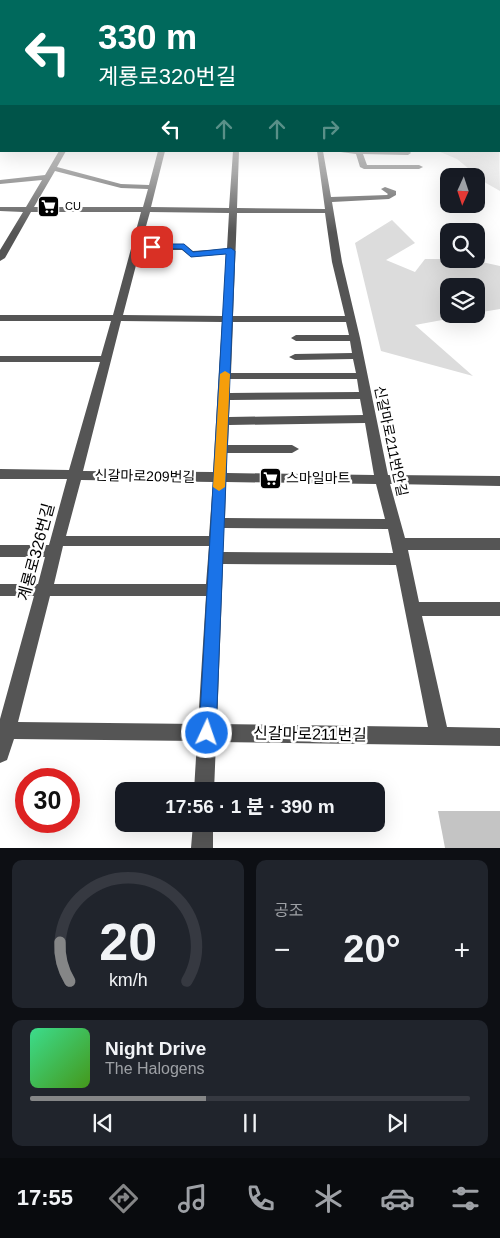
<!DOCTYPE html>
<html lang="ko">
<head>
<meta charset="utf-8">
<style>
	:root { --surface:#171b24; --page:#20242c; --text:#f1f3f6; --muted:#9ea1a6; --line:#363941; --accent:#858687 }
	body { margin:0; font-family:Arial,"Noto Sans KR",sans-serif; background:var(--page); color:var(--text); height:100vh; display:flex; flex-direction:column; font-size:19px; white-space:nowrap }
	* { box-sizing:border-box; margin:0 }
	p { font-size:16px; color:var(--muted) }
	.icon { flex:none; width:28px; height:28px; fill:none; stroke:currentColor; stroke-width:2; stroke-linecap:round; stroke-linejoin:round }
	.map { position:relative; height:848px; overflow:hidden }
	.sheet { display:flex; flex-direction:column; gap:12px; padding:12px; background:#0d0f14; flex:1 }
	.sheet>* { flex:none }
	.banner { position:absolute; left:0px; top:0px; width:500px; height:152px; box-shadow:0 5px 20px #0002; background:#00695c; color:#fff; overflow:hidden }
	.needle { width:32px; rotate:183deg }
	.fabs { position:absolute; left:440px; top:168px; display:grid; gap:10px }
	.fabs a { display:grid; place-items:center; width:45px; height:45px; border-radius:10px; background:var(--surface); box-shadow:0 5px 20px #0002; font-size:25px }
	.speed { position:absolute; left:15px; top:768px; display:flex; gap:10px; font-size:25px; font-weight:700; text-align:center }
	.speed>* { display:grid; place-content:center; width:65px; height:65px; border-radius:50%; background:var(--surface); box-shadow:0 5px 20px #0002; line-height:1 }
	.speed .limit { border:8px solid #d22; background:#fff; color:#111 }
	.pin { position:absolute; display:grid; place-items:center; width:42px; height:42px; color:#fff; margin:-21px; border-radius:10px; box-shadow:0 2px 8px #0006 }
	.me { position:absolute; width:55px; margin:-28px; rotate:3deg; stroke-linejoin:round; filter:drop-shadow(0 0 4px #0008) }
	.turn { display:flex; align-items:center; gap:18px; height:105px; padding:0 15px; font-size:22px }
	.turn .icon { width:65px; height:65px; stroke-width:2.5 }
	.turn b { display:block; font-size:35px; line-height:42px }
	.lanes { display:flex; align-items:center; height:48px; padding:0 15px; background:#0003; justify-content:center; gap:25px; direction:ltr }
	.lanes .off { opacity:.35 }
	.big { font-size:38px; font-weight:700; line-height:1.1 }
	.sheet .widget { flex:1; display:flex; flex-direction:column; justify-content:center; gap:8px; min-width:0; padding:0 18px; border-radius:10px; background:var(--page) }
	.sheet .dial { align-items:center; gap:0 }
	.dial svg { height:130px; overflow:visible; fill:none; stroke:var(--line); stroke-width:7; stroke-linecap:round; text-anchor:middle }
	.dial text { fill:var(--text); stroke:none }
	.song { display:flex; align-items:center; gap:15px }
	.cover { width:60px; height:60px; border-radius:8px; background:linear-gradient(135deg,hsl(150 70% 55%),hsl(100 70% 35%)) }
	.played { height:5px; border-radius:2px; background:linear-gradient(90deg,var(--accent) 40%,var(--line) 40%) }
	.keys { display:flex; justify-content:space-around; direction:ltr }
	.heat { display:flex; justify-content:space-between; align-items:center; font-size:28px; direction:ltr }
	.sheet .tiles { flex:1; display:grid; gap:12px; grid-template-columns:1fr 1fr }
	.widget:last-child { grid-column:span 2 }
	.trip { position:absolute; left:115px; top:782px; width:270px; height:50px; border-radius:10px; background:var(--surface); box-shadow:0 5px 20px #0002; font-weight:700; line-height:50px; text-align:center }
	.tab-bar { display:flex; height:80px; justify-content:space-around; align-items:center; background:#090b0e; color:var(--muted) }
	.tab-bar .icon { width:35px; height:35px }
	.tab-bar .current { color:var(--accent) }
	.tab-bar b { font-size:22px; color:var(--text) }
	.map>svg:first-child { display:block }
	.green { fill:#dcdcdc }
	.building { fill:#c4c4c4 }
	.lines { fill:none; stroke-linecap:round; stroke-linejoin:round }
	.minor { fill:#555; fill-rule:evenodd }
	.route { fill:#1a73e8; stroke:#114b97 }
	.slow { fill:#f59e0b }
	.labels { text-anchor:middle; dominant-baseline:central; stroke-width:5; stroke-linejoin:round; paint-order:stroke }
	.far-poi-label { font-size:11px; fill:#000; stroke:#fff; text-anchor:start }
	.street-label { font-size:14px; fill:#000; stroke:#fff }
	.poi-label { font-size:14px; fill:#000; stroke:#fff; text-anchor:start }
	.near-street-label { font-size:16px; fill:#000; stroke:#fff }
</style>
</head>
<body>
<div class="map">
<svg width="500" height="848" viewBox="0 0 500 848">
	<rect width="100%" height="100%" fill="#fff"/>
	<path class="green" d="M499 139 500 191 486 183 457 159 438 151H499Z
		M392 220 415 243 386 260 415 272 425 259H468L500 266V309L476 313V286H449V314H475L415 325 473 376 381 351 355 243Z"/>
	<path class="building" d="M438 811H500V848H445Z"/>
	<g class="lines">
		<path class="minor" d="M499 117H500V121H499Z
			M499 132H500V136H499Z
			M59 151H66L57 167 121 184 149 185 158 151H165L151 207 229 208 233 151H239L237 208 325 209 317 151H323L331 197 387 195 388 194 381 189 385 187 396 191V195L389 199 332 202 342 262 360 338 388 475 500 476V486L390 484 405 538H500V550H408L419 602H500V616H422L447 727 500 728V746L216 742 214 791H194L197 741 14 739 7 760 0 763V719L34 596H0V584H38L45 557H0V545H49L67 479H0V469L69 470 100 362H0V356H101L111 321H0V315H113L141 212H31L5 258 0 261V250L23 212 0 211V207H26L42 180 0 184V180L45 175ZM55 171 121 188 148 189 143 207H34ZM150 212 229 213 227 249 193 251 184 244H141ZM237 213H325L332 262 345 316H233ZM140 250H182L191 257 226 254 223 316 123 315ZM121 321 222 322 213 472 83 471ZM233 322H346L349 335H296L291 338 296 341H350L352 353 295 354 289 357 295 360 353 359 356 373H231ZM230 379H357L359 392 230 393ZM360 399 363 415 229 417 230 400ZM365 423 374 475 227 473V453H292L299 449 292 445H228L229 425ZM81 480 213 482 209 536H66ZM226 482 376 484 385 519 225 518ZM224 528 388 529 393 553 223 552ZM63 546H209L206 584H54ZM223 564 396 565 428 727 217 724ZM50 596H206L198 724 18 722Z
			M333 151H409L411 153 408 155 363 154 367 165H419L423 167 419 169H364L360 167 356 154Z
			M193 824H213V848H191Z"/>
	</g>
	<linearGradient id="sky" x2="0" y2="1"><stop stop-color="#8cadcc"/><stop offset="0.49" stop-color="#fff"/><stop offset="1" stop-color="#fff" stop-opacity="0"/></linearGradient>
	<rect width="500" height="232" fill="url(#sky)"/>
	<path class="route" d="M152 244H184L193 252 231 248 235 251 216 733 213 739 207 741 201 739 199 733 226 254 191 257 182 249 150 248 148 247Z"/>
	<path class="slow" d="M225 371 230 374 225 487 219 491 213 487 220 374Z"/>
	<defs>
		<symbol id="supermarket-square" viewBox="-11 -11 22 22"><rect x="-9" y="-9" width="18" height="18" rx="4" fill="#000" stroke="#fff"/><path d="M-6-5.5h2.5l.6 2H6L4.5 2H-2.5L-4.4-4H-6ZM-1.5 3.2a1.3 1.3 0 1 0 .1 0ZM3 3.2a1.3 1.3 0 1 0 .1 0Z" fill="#fff"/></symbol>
	</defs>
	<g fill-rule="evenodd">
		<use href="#supermarket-square" x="36" y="194" width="25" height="25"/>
		<use href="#supermarket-square" x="258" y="466" width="25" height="25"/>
	</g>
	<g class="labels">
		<g class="far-poi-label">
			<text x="65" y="206">CU</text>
		</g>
		<g class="street-label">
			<text transform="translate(391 441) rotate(78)">신갈마로211번안길</text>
			<text transform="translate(145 476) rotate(1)">신갈마로209번길</text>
		</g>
		<g class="poi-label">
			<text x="286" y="478">스마일마트</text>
		</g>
		<g class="near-street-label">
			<text transform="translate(36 552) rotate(-75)">계룡로326번길</text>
			<text transform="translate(310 734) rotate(1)">신갈마로211번길</text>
		</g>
	</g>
</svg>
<div class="fabs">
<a><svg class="needle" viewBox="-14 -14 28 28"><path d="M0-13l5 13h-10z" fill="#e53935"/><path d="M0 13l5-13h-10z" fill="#9ea1a6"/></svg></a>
<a><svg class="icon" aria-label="search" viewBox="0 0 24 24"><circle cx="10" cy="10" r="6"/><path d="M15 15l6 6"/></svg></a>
<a><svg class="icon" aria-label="layers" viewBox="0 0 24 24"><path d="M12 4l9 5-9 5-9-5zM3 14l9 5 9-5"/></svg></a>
</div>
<div class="speed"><div class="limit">30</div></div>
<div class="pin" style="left:152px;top:247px;background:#d93025"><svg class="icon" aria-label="arrive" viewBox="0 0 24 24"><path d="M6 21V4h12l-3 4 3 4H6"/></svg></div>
<svg class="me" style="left:207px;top:733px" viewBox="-20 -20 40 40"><circle r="17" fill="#1a73e8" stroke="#fff" stroke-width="3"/><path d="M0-11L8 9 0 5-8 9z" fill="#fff"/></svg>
<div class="trip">17:56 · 1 분 · 390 m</div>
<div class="banner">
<div class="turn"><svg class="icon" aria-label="left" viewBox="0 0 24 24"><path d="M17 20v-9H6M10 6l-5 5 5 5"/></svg><div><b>330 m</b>계룡로320번길</div></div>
<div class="lanes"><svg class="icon" aria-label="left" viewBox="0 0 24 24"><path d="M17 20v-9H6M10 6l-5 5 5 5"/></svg><svg class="icon off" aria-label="ahead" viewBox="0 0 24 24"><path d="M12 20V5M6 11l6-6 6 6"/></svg><svg class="icon off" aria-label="ahead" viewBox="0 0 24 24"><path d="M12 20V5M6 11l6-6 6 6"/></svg><svg class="icon off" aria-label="right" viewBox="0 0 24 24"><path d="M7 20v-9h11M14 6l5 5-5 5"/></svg></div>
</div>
</div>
<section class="sheet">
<div class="tiles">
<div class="widget dial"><svg viewBox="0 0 100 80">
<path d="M14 69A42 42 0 1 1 86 69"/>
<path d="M14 69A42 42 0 0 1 8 45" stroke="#858687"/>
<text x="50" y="56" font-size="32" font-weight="700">20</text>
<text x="50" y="72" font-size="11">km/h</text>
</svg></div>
<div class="widget"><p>공조</p>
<div class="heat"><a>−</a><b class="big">20°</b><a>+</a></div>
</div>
<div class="widget">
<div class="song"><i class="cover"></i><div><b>Night Drive</b><p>The Halogens</p></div></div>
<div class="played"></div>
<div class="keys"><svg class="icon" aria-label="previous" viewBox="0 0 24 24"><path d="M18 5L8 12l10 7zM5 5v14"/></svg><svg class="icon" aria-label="pause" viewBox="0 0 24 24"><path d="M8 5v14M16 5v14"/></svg><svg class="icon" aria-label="next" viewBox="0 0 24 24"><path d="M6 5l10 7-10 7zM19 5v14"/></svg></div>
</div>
</div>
</section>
<nav class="tab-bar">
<b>17:55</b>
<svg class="icon current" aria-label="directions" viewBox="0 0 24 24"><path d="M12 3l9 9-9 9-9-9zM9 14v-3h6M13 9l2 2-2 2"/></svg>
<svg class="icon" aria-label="music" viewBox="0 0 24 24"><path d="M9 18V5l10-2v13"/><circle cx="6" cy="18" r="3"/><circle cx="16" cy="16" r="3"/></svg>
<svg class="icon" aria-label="phone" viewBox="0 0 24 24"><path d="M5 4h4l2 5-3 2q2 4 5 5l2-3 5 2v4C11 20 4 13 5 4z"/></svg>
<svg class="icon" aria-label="climate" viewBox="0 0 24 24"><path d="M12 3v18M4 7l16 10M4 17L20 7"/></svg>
<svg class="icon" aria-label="car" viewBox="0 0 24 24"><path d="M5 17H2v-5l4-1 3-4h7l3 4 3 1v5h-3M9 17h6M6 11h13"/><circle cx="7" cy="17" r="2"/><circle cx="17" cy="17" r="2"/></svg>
<svg class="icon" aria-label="filters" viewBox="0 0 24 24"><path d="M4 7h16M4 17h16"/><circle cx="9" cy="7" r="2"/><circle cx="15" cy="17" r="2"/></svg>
</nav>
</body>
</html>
